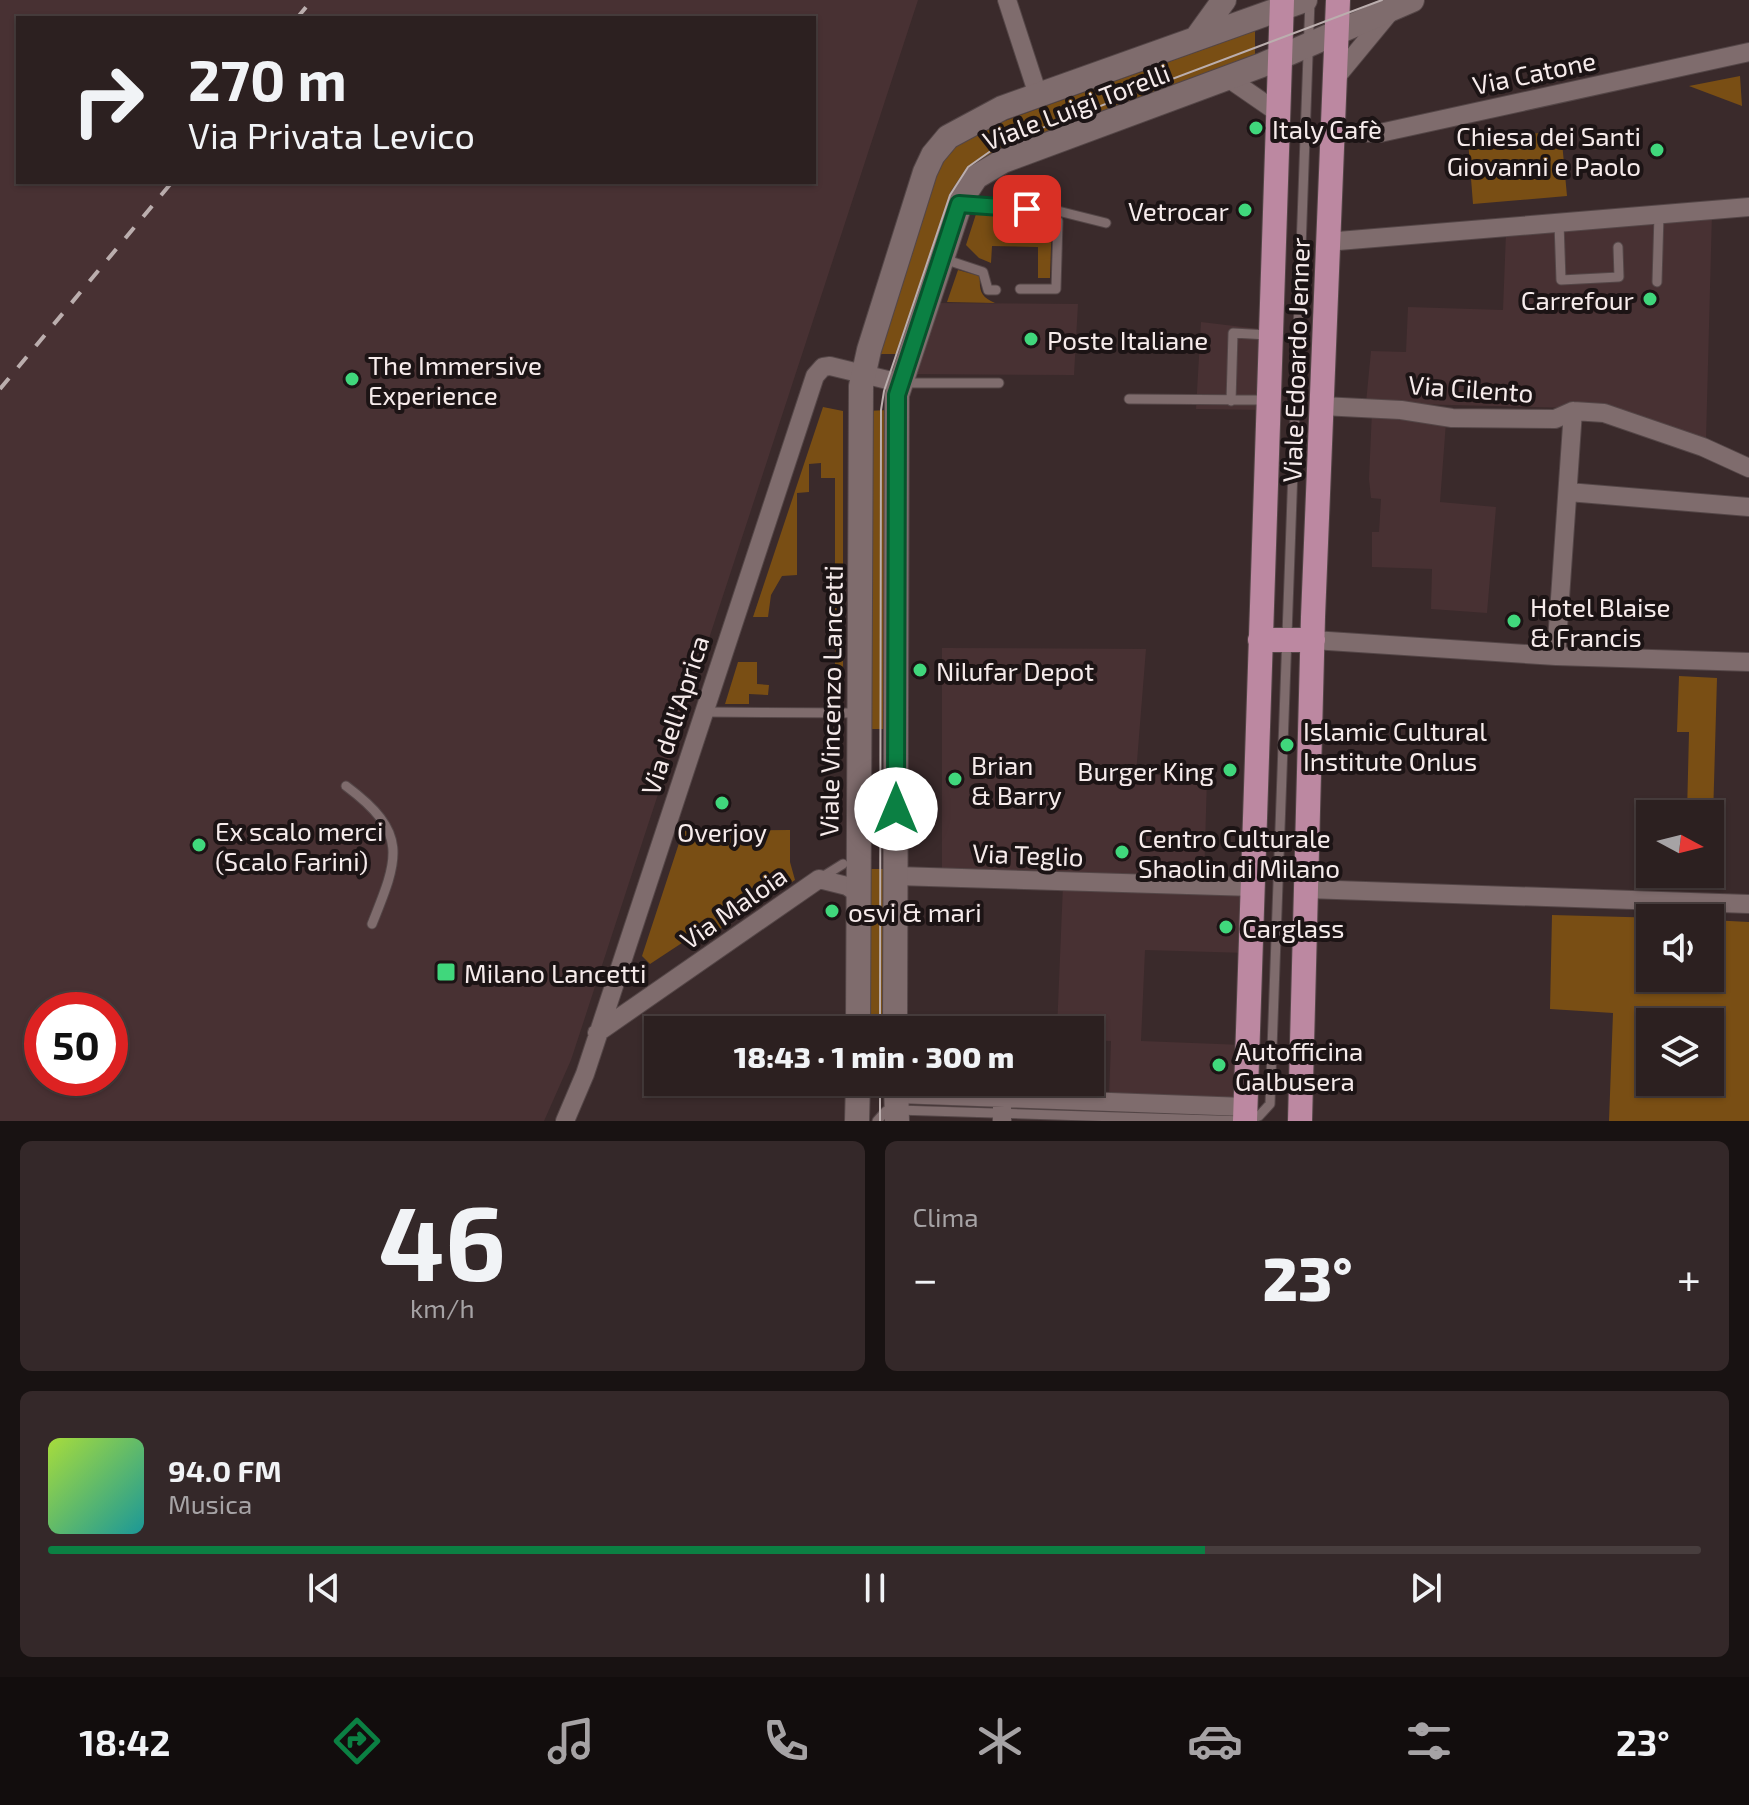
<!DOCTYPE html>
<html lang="it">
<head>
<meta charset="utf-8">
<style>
	:root { --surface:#2c2020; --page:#342829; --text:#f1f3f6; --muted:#a6a3a5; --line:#483e3e; --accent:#0b8043 }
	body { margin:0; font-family:"Exo 2",sans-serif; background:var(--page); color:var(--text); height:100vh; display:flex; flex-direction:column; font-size:30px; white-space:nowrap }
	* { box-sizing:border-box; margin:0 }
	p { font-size:26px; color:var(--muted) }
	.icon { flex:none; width:44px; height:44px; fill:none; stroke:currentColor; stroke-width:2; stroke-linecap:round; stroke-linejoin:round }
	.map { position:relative; height:1121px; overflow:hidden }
	.details { display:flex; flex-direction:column; gap:20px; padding:20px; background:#181212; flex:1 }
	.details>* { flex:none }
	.hud { position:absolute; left:16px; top:16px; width:800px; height:168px; border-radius:0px; box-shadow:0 2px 6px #0004,0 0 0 2px var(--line); background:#2c2020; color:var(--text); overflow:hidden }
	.needle { width:52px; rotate:97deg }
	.buttons { position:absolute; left:1636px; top:800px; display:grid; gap:16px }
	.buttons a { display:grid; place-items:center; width:88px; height:88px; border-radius:0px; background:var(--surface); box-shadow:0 2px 6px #0004,0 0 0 2px var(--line); font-size:40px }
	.speed { position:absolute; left:24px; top:992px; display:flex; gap:16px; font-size:40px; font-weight:700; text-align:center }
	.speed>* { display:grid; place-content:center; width:104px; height:104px; border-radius:50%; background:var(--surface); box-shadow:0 2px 6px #0004,0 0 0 2px var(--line); line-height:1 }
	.speed .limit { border:12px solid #d22; background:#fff; color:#111 }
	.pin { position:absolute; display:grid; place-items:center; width:68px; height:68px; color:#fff; margin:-34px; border-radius:16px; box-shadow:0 4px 12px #0006 }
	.me { position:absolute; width:88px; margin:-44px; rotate:0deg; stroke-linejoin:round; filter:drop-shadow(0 0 6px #0008) }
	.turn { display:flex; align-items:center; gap:28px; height:168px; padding:0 40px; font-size:36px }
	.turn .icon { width:104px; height:104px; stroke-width:2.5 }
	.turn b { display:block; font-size:56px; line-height:68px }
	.big { font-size:60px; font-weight:800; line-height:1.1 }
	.details .card { flex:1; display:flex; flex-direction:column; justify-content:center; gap:12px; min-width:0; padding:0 28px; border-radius:12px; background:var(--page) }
	.details .dial { align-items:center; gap:0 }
	.dial b { font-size:104px; line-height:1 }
	.song { display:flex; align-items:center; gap:24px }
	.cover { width:96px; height:96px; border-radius:12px; background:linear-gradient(135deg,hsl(80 70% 55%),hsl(180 70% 35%)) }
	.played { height:8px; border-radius:4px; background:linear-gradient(90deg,var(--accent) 70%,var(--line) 70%) }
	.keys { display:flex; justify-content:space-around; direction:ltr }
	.heat { display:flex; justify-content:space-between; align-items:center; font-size:44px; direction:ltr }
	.details .tiles { flex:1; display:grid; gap:20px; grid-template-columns:1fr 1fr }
	.card:last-child { grid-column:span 2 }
	.trip { position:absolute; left:644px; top:1016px; width:460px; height:80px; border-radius:0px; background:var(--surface); box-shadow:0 2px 6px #0004,0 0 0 2px var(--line); font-weight:800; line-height:80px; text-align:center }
	.menu { display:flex; height:128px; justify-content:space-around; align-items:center; background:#120d0d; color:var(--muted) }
	.menu .icon { width:56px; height:56px }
	.menu .current { color:var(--accent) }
	.menu b { font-size:36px; color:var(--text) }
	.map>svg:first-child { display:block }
	.built { fill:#483133; fill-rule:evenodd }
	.green { fill:#794e14; fill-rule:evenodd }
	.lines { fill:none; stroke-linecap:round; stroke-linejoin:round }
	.lane-casing { stroke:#544647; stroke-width:11 }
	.street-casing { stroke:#544647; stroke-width:20 }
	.secondary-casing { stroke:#544647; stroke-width:26 }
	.primary-casing { stroke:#544647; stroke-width:26 }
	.lane { stroke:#7f6c6d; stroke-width:9 }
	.street { stroke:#7f6c6d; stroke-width:18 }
	.secondary { stroke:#7f6c6d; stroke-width:24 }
	.primary { stroke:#bc88a1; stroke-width:24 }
	.tram { stroke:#bbaeae; stroke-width:2 }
	.rail { stroke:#bbaeae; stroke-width:4; stroke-dasharray:14 14; stroke-linecap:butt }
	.route-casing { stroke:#07532c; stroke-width:20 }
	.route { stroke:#0b8043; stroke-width:14 }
	.poi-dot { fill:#40d77c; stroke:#1c1415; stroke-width:3 }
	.labels { text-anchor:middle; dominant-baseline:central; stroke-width:8; stroke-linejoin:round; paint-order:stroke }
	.street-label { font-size:26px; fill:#f6ebeb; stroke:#1c1415 }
	.poi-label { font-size:26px; fill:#f6ebeb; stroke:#1c1415; text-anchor:start }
</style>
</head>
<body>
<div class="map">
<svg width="1749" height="1121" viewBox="0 0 1749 1121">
	<rect width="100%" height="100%" fill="#3a2a2b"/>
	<path class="built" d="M0 0H918L571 1060 544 1121H0ZM18 18H814V182H18ZM42 1010H110V1078H42Z
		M1712 213 1706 440 1574 408 1366 403 1371 351 1406 352 1408 307 1503 310 1506 233Z
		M932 303 1078 304 1074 375 908 374Z
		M1201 322 1268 330 1265 410 1196 409Z
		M1372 411 1446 422 1440 502 1496 507 1487 613 1431 609 1432 569 1372 567V532H1379L1381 499 1371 498 1369 479Z
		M942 648 1146 649 1136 774 1207 777 1204 882 942 875Z
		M1063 885 1250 890 1247 953 1145 950 1141 1041 1244 1045 1241 1102 1109 1097 1111 1041 1090 1040V1030H1057Z"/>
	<path class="green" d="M1255 31V57L992 155 901 354H875L936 169 957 143 985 128Z
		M1740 76 1742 106 1689 86Z
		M1561 131 1567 196 1473 204 1468 140Z
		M976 214 1052 217 1050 278H1038V247L992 246 991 263 979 258 966 245Z
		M958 270 980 276C979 291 981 297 995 303L947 302Z
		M823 407 843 411V704H835V478H821V463L809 464V492L797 493V575L782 576 771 595 768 617H753Z
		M888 410 890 729H863L867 411Z
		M738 662H757V684L769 685 768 695 749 694V704H725Z
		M1679 676 1717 678 1711 888H1697V876L1686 875 1710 874V814H1687L1689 732H1677Z
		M790 830V862L795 880 694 946 688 939 650 964 642 956 683 831Z
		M863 869H890L886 1030H865Z
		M1552 915 1663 918H1650V978H1710V920L1749 922V1121H1609L1613 1013 1550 1009ZM1650 1022H1710V1082H1650Z"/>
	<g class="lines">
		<defs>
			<path id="lane" d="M963 204 1054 210 1106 223
				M1559 223 1561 280 1619 277 1618 247
				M944 259 983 272 988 290H996
				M1657 282 1659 215
				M1020 289H1056L1058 221
				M903 383H999
				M1129 399 1265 400
				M1231 401 1233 333 1268 335
				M702 712 858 713
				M346 786C409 833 399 857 372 924
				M819 879 843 864
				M877 1121 886 1111 897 1110 1245 1121 1259 1116 1270 1104 1310 0"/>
			<path id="street" d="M1007 0 1038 95
				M1228 78 1280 114
				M1333 81 1390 12
				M1330 132 1380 133 1749 52
				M1326 242 1749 207
				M1322 406 1401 410 1452 418 1555 419 1573 411 1604 413 1703 447 1749 468
				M1568 492 1749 507
				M1313 640 1556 656 1749 662
				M1556 656 1573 411
				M897 876 1253 887
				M1307 889 1749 904
				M597 1033 819 879 847 886 857 893
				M897 1094 1245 1107
				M565 1121 585 1074 815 376 823 367 830 366 900 383
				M1002 1121V1096"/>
			<path id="secondary" d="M1198 36 1224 0
				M858 1030 861 386 869 350 925 172 933 155 948 137 1002 108 1305 0
				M895 1030 897 395 962 198 976 177 1003 161 1262 65 1412 0
				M896 1082 897 1121
				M857 1121 858 1082"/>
			<path id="primary" d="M1260 640H1313
				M1245 1121 1282 0
				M1300 1121 1313 617 1338 0"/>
		</defs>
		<use href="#lane" class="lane-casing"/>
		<use href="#street" class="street-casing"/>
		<use href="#secondary" class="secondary-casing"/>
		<use href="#primary" class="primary-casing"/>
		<use href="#lane" class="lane"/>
		<use href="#street" class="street"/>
		<use href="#secondary" class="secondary"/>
		<use href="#primary" class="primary"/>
		<path class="tram" d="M880 1030 881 410 884 391 950 195 968 167 1002 143 1382 0
			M880 1082V1121"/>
		<path class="rail" d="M297 18 312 0
			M0 389 172 182"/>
	</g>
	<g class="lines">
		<defs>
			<path id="route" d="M896 809 897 395 959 204 1027 209"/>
		</defs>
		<use href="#route" class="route-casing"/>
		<use href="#route" class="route"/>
	</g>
	<g class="poi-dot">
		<circle cx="1256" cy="128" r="8"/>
		<circle cx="1657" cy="150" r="8"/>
		<circle cx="1245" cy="210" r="8"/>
		<circle cx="1650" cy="299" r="8"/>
		<circle cx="1031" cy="339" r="8"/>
		<circle cx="352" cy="379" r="8"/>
		<circle cx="1514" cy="621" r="8"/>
		<circle cx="920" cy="670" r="8"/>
		<circle cx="1287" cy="745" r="8"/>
		<circle cx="1230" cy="770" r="8"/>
		<circle cx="955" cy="779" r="8"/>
		<circle cx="722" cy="803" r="8"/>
		<circle cx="199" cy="845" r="8"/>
		<circle cx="1122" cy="852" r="8"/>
		<circle cx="832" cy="911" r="8"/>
		<circle cx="1226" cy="927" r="8"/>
		<rect x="436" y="962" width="20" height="20" rx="4"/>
		<circle cx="1219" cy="1065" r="8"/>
	</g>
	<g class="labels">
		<g class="street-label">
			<text transform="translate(1534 72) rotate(-12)">Via Catone</text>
			<text transform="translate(1076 106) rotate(-21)">Viale Luigi Torelli</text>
			<text transform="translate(1295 360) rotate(-88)">Viale Edoardo Jenner</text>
			<text transform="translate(1471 388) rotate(4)">Via Cilento</text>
			<text transform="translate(830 701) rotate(-89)">Viale Vincenzo Lancetti</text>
			<text transform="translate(674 715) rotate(-72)">Via dell'Aprica</text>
			<text transform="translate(1028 854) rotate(2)">Via Teglio</text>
			<text transform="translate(733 907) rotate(-35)">Via Maloia</text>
		</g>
		<g class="poi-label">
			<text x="1272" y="128">Italy Cafè</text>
			<text x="1641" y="135" text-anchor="end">Chiesa dei Santi<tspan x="1641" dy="30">Giovanni e Paolo</tspan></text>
			<text x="1229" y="210" text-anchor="end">Vetrocar</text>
			<text x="1634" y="299" text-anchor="end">Carrefour</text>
			<text x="1047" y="339">Poste Italiane</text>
			<text x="368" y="364">The Immersive<tspan x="368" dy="30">Experience</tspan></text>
			<text x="1530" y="606">Hotel Blaise<tspan x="1530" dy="30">&amp; Francis</tspan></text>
			<text x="936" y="670">Nilufar Depot</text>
			<text x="1303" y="730">Islamic Cultural<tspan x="1303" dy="30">Institute Onlus</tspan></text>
			<text x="971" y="764">Brian<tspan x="971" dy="30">&amp; Barry</tspan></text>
			<text x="1214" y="770" text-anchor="end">Burger King</text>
			<text x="215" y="830">Ex scalo merci<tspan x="215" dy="30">(Scalo Farini)</tspan></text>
			<text x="722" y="831" text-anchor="middle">Overjoy</text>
			<text x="1138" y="837">Centro Culturale<tspan x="1138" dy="30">Shaolin di Milano</tspan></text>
			<text x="848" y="911">osvi &amp; mari</text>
			<text x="1242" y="927">Carglass</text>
			<text x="464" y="972">Milano Lancetti</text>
			<text x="1235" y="1050">Autofficina<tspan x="1235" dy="30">Galbusera</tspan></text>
		</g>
	</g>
</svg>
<div class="buttons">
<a><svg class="needle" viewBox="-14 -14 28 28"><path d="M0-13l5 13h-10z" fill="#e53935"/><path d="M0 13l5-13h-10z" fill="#a6a3a5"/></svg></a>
<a><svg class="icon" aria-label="sound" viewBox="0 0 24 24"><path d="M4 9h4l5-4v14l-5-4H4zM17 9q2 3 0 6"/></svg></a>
<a><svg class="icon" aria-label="layers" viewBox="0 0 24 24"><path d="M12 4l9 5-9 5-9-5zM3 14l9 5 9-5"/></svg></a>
</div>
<div class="speed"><div class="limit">50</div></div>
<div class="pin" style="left:1027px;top:209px;background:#d93025"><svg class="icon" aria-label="arrive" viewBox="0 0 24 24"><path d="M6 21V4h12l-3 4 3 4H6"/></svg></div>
<svg class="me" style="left:896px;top:809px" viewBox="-20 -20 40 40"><circle r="19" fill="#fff"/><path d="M0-13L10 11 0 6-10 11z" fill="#0b8043"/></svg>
<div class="trip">18:43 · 1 min · 300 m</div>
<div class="hud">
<div class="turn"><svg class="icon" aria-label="right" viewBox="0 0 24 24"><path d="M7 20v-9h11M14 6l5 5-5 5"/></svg><div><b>270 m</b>Via Privata Levico</div></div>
</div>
</div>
<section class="details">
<div class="tiles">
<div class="card dial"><b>46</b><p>km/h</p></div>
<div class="card"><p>Clima</p>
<div class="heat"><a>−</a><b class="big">23°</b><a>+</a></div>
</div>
<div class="card">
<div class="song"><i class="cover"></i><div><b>94.0 FM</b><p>Musica</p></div></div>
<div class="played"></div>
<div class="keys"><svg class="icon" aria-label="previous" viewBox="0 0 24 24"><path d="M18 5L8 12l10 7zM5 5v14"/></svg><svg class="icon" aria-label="pause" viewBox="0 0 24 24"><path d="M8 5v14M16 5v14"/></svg><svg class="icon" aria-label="next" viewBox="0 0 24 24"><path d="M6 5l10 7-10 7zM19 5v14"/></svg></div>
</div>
</div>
</section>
<nav class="menu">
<b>18:42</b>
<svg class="icon current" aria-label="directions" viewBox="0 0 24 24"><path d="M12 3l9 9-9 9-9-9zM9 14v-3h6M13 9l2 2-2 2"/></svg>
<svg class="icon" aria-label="music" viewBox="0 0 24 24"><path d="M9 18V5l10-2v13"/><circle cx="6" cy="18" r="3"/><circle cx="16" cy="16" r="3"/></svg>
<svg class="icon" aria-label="phone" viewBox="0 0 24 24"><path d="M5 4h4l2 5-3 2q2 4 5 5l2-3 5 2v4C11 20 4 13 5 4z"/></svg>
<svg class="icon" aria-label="climate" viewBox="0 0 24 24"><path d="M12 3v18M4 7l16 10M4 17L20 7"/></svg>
<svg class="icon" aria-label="car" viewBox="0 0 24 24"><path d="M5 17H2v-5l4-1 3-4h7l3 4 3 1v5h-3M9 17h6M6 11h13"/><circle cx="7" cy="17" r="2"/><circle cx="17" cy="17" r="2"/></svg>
<svg class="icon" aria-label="filters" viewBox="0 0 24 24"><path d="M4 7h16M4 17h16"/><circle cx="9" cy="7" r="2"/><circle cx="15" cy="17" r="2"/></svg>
<b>23°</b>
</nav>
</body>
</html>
